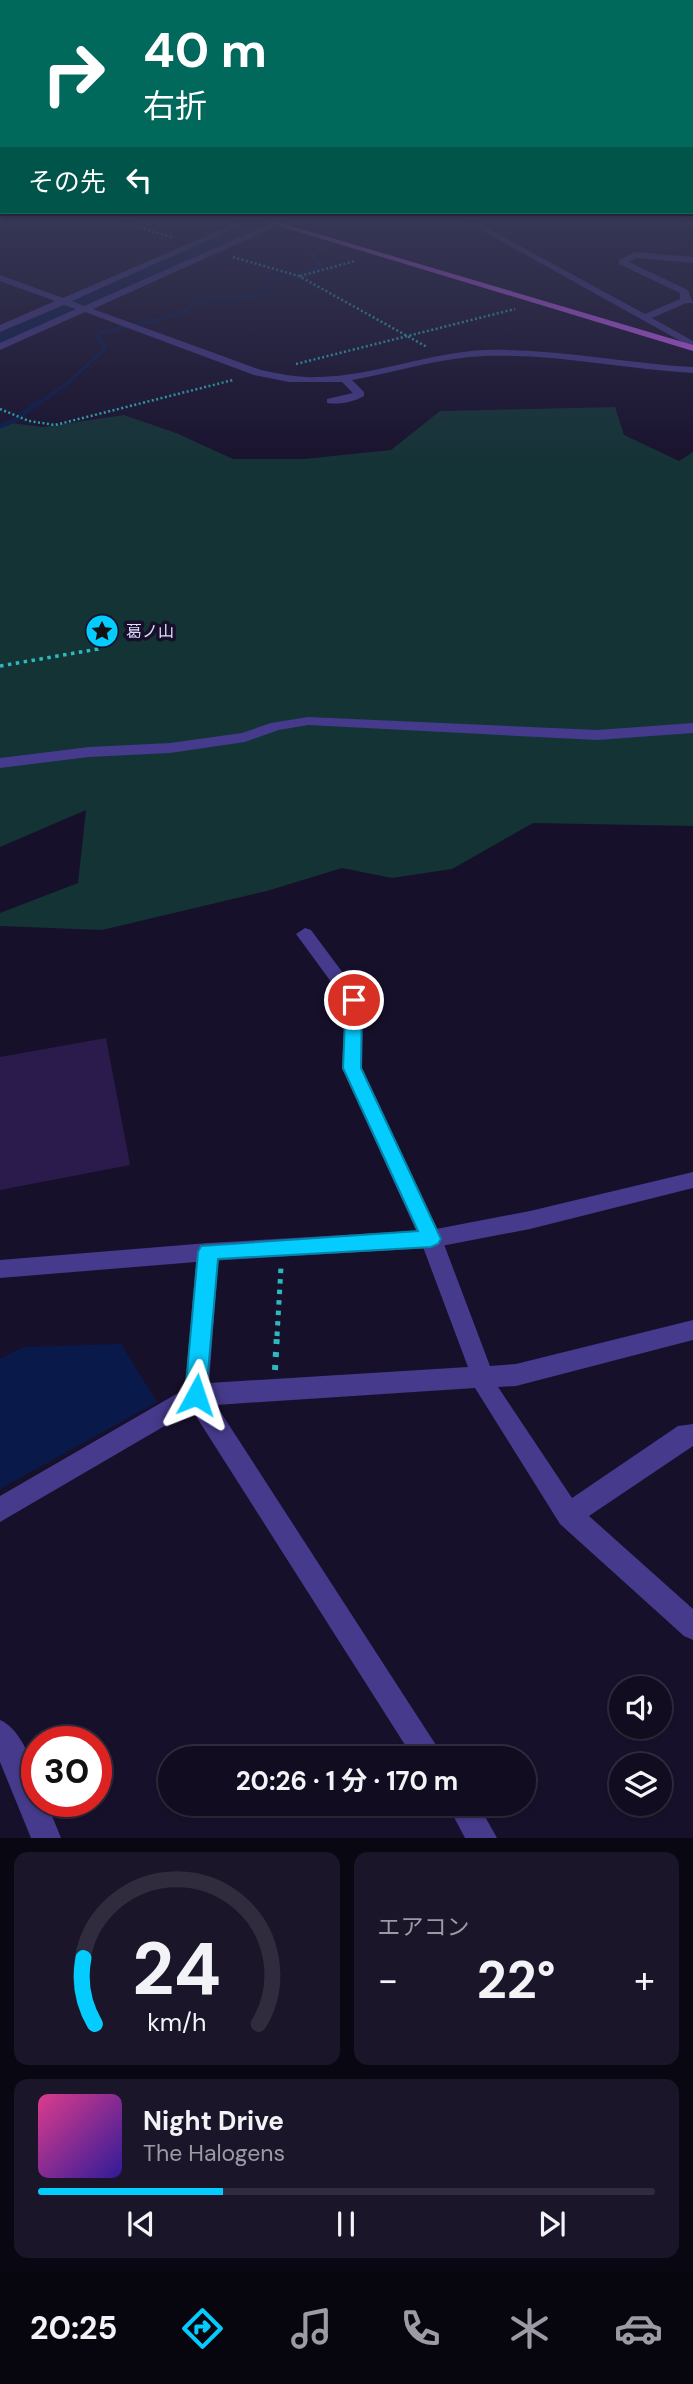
<!DOCTYPE html>
<html lang="ja">
<head>
<meta charset="utf-8">
<style>
	:root { --surface:#110c20; --page:#1a1529; --text:#f1f3f6; --muted:#9c9ba5; --line:#302c3e; --accent:#05ccff }
	body { margin:0; font-family:"DM Sans","Noto Sans JP",sans-serif; background:var(--page); color:var(--text); height:100vh; display:flex; flex-direction:column; font-size:26px; white-space:nowrap }
	* { box-sizing:border-box; margin:0 }
	p { font-size:23px; color:var(--muted) }
	.icon { flex:none; width:38px; height:38px; fill:none; stroke:currentColor; stroke-width:2; stroke-linecap:round; stroke-linejoin:round }
	.map { position:relative; height:1838px; overflow:hidden }
	.details { display:flex; flex-direction:column; gap:14px; padding:14px; background:#090712; flex:1 }
	.details>* { flex:none }
	.top-card { position:absolute; left:0px; top:0px; width:693px; height:214px; box-shadow:0 2px 5px #0004,0 0 0 2px var(--line); background:#00695c; color:#fff; overflow:hidden }
	.buttons { position:absolute; left:609px; top:1676px; display:grid; gap:14px }
	.buttons a { display:grid; place-items:center; width:63px; height:63px; border-radius:50%; background:var(--surface); box-shadow:0 2px 5px #0004,0 0 0 2px var(--line); font-size:35px }
	.speed { position:absolute; left:21px; top:1726px; display:flex; gap:14px; font-size:35px; font-weight:700; text-align:center }
	.speed>* { display:grid; place-content:center; width:91px; height:91px; border-radius:50%; background:var(--surface); box-shadow:0 2px 5px #0004,0 0 0 2px var(--line); line-height:1 }
	.speed .limit { border:10px solid #d22; background:#fff; color:#111 }
	.pin { position:absolute; display:grid; place-items:center; width:60px; height:60px; color:#fff; margin:-30px; border:4px solid #fff; border-radius:50%; box-shadow:0 2px 7px #0007 }
	.me { position:absolute; width:77px; margin:-38px; rotate:5deg; stroke-linejoin:round; filter:drop-shadow(0 0 5px #0008) }
	.turn { display:flex; align-items:center; gap:24px; height:147px; padding:0 28px; font-size:32px }
	.turn .icon { width:91px; height:91px; stroke-width:2.5 }
	.turn b { display:block; font-size:49px; line-height:60px }
	.then { display:flex; align-items:center; height:66px; padding:0 28px; background:#0003; gap:14px; font-size:26px }
	.big { font-size:52px; font-weight:700; line-height:1.1 }
	.details .tile { flex:1; display:flex; flex-direction:column; justify-content:center; gap:10px; min-width:0; padding:0 24px; border-radius:14px; background:var(--page) }
	.details .dial { align-items:center; gap:0 }
	.dial svg { height:182px; overflow:visible; fill:none; stroke:var(--line); stroke-width:7; stroke-linecap:round; text-anchor:middle }
	.dial text { fill:var(--text); stroke:none }
	.song { display:flex; align-items:center; gap:21px }
	.cover { width:84px; height:84px; border-radius:10px; background:linear-gradient(135deg,hsl(330 70% 55%),hsl(250 70% 35%)) }
	.played { height:7px; border-radius:4px; background:linear-gradient(90deg,var(--accent) 30%,var(--line) 30%) }
	.keys { display:flex; justify-content:space-around; direction:ltr }
	.heat { display:flex; justify-content:space-between; align-items:center; font-size:38px; direction:ltr }
	.details .tiles { flex:1; display:grid; gap:14px; grid-template-columns:1fr 1fr }
	.tile:last-child { grid-column:span 2 }
	.trip { position:absolute; left:158px; top:1746px; width:378px; height:70px; border-radius:35px; background:var(--surface); box-shadow:0 2px 5px #0004,0 0 0 2px var(--line); font-weight:700; line-height:70px; text-align:center }
	.tabs { display:flex; height:112px; justify-content:space-around; align-items:center; background:#07050d; color:var(--muted) }
	.tabs .icon { width:49px; height:49px }
	.tabs .on { color:var(--accent) }
	.tabs b { font-size:32px; color:var(--text) }
	.map>svg:first-child { display:block }
	.green { fill:#133335 }
	.water { fill:#091a4a }
	.lines { fill:none; stroke-linecap:round; stroke-linejoin:round }
	.stream-far1 { stroke:#091a4a; stroke-width:3.5 }
	.stream { stroke:#091a4a; stroke-width:5 }
	.river { fill:#091a4a; fill-rule:evenodd }
	.building { fill:#2a1b4c }
	.path-far3 { stroke:#2cbac0; stroke-width:2.5; stroke-dasharray:2 2.5; stroke-linecap:butt }
	.path-far2 { stroke:#2cbac0; stroke-width:3.5; stroke-dasharray:3.5 4.5; stroke-linecap:butt }
	.path-far1 { stroke:#2cbac0; stroke-width:5; stroke-dasharray:4.5 6; stroke-linecap:butt }
	.path { stroke:#2cbac0; stroke-width:6; stroke-dasharray:5 8; stroke-linecap:butt }
	.minor { fill:#453a8b; fill-rule:evenodd }
	.tertiary { fill:#453a8b; fill-rule:evenodd }
	.primary { fill:#d460ff; fill-rule:evenodd }
	.route { fill:#05ccff; stroke:#0385a6; stroke-width:2 }
	.labels { text-anchor:middle; dominant-baseline:central; stroke-width:7; stroke-linejoin:round; paint-order:stroke }
	.far-poi-label { font-size:16px; fill:#e2d9ff; stroke:#17102b; text-anchor:start }
</style>
</head>
<body>
<div class="map">
<svg width="693" height="1838" viewBox="0 0 693 1838">
	<rect width="100%" height="100%" fill="#17102b"/>
	<path class="green" d="M615 407 624 435 679 461 693 452V826L533 823 452 869 392 878 342 868 267 891 102 930 0 926V913L78 883 86 810 0 847V425L11 423 43 427 124 415 176 433 233 459H304L391 450 440 411Z"/>
	<path class="water" d="M121 1344 157 1402 0 1489V1359L24 1347Z"/>
	<g class="lines">
		<path class="stream-far1" d="M295 274 319 268 320 265 313 257 315 252 330 244
			M137 325 183 312 205 299H243L269 292 272 280 284 276
			M36 405 68 383 106 347 98 338 100 333 124 327"/>
		<path class="stream" d="M20 416 38 403
			M0 426 17 419"/>
		<path class="river" d="M250 221H275L272 225 0 344V329Z"/>
	</g>
	<path class="building" d="M106 1038 130 1165 0 1190V1057Z"/>
	<g class="lines">
		<path class="path-far3" d="M118 221 174 238
			M233 257 299 276 427 347
			M300 276 355 261
			M296 364 515 309
			M0 409 29 421 55 425 233 380
			M108 641 114 637 112 630"/>
		<path class="path-far2" d="M0 666 98 649 111 640"/>
		<path class="path-far1" d="M277 1336 281 1267"/>
		<path class="path" d="M275 1370 277 1334"/>
		<path class="minor" d="M241 221H251L72 301 84 306 276 221 279 225 93 309 261 370C280 374 299 378 318 377 375 376 429 352 486 350 555 348 624 363 693 367V373C624 369 554 353 484 356 439 358 396 372 352 380L364 392V396C353 402 340 405 327 403V399L353 393 342 382H289L254 375 85 312 0 350V343L76 309 64 305 0 332V325L55 301 0 281V275L63 298Z
			M465 221H474L645 314 680 299V293L619 264V260L635 252 693 257V263L636 258 629 262 688 290 693 303H686L652 318 693 341V348Z
			M642 221H662L658 224Z
			M672 221H693V226Z
			M308 717 597 730 693 723V733L597 740 308 725 279 730 245 742 170 753 89 757 0 768V758L89 747 170 743 242 733 271 723Z
			M305 928 311 930 363 1000 362 1068 442 1239 490 1366 516 1364 693 1320V1340L516 1386 498 1387 572 1498 678 1426 693 1424V1446L589 1516 693 1609V1640L684 1636 560 1524 475 1388 216 1405 445 1759H414L192 1410 0 1522V1496L185 1389 197 1252 200 1246 208 1243 216 1246 219 1252 209 1383 468 1367 420 1239 342 1068 345 1001 296 934Z
			M0 1720C18 1727 32 1758 36 1777 38 1784 37 1793 37 1801H46L61 1838H31L0 1762Z
			M447 1804H478L497 1838H465Z"/>
		<path class="tertiary" d="M693 1172V1188L530 1229 431 1248 208 1261 0 1278V1260L208 1243 431 1230 530 1211Z"/>
		<path class="primary" d="M263 221H274L693 345V351Z"/>
	</g>
	<linearGradient id="sky" x2="0" y2="1"><stop stop-color="#0d0918"/><stop offset="0.46" stop-color="#363755"/><stop offset="1" stop-color="#363755" stop-opacity="0"/></linearGradient>
	<rect width="693" height="478" fill="url(#sky)"/>
	<path class="route" d="M354 994 362 1000 361 1068 441 1239 438 1244 431 1247 218 1259 206 1395 203 1402 196 1405 188 1402 185 1395 198 1252 201 1246 418 1231 343 1068 346 1000Z"/>
	<defs>
		<symbol id="sight-disc" viewBox="-11 -11 22 22"><circle r="9.5" fill="#05ccff" stroke="#17102b"/><path d="M0-6L1.8-2.2L6-1.7L2.9 1.2L3.7 5.4L0 3.3L-3.7 5.4L-2.9 1.2L-6-1.7L-1.8-2.2Z" fill="#111"/></symbol>
	</defs>
	<g fill-rule="evenodd">
		<use href="#sight-disc" x="83" y="612" width="38" height="38"/>
	</g>
	<g class="labels">
		<g class="far-poi-label">
			<text x="126" y="631">葛ノ山</text>
		</g>
	</g>
</svg>
<div class="buttons">
<a><svg class="icon" aria-label="sound" viewBox="0 0 24 24"><path d="M4 9h4l5-4v14l-5-4H4zM17 9q2 3 0 6"/></svg></a>
<a><svg class="icon" aria-label="layers" viewBox="0 0 24 24"><path d="M12 4l9 5-9 5-9-5zM3 14l9 5 9-5"/></svg></a>
</div>
<div class="speed"><div class="limit">30</div></div>
<div class="pin" style="left:354px;top:1000px;background:#d93025"><svg class="icon" aria-label="arrive" viewBox="0 0 24 24"><path d="M6 21V4h12l-3 4 3 4H6"/></svg></div>
<svg class="me" style="left:196px;top:1395px" viewBox="-20 -20 40 40"><path d="M0-17L14 15 0 8-14 15z" fill="#05ccff" stroke="#fff" stroke-width="4"/></svg>
<div class="trip">20:26 · 1 分 · 170 m</div>
<div class="top-card">
<div class="turn"><svg class="icon" aria-label="right" viewBox="0 0 24 24"><path d="M7 20v-9h11M14 6l5 5-5 5"/></svg><div><b>40 m</b>右折</div></div>
<div class="then">その先<svg class="icon" aria-label="left" viewBox="0 0 24 24"><path d="M17 20v-9H6M10 6l-5 5 5 5"/></svg></div>
</div>
</div>
<section class="details">
<div class="tiles">
<div class="tile dial"><svg viewBox="0 0 100 80">
<path d="M14 69A42 42 0 1 1 86 69"/>
<path d="M14 69A42 42 0 0 1 9 40" stroke="#05ccff"/>
<text x="50" y="56" font-size="32" font-weight="700">24</text>
<text x="50" y="72" font-size="11">km/h</text>
</svg></div>
<div class="tile"><p>エアコン</p>
<div class="heat"><a>−</a><b class="big">22°</b><a>+</a></div>
</div>
<div class="tile">
<div class="song"><i class="cover"></i><div><b>Night Drive</b><p>The Halogens</p></div></div>
<div class="played"></div>
<div class="keys"><svg class="icon" aria-label="previous" viewBox="0 0 24 24"><path d="M18 5L8 12l10 7zM5 5v14"/></svg><svg class="icon" aria-label="pause" viewBox="0 0 24 24"><path d="M8 5v14M16 5v14"/></svg><svg class="icon" aria-label="next" viewBox="0 0 24 24"><path d="M6 5l10 7-10 7zM19 5v14"/></svg></div>
</div>
</div>
</section>
<nav class="tabs">
<b>20:25</b>
<svg class="icon on" aria-label="directions" viewBox="0 0 24 24"><path d="M12 3l9 9-9 9-9-9zM9 14v-3h6M13 9l2 2-2 2"/></svg>
<svg class="icon" aria-label="music" viewBox="0 0 24 24"><path d="M9 18V5l10-2v13"/><circle cx="6" cy="18" r="3"/><circle cx="16" cy="16" r="3"/></svg>
<svg class="icon" aria-label="phone" viewBox="0 0 24 24"><path d="M5 4h4l2 5-3 2q2 4 5 5l2-3 5 2v4C11 20 4 13 5 4z"/></svg>
<svg class="icon" aria-label="climate" viewBox="0 0 24 24"><path d="M12 3v18M4 7l16 10M4 17L20 7"/></svg>
<svg class="icon" aria-label="car" viewBox="0 0 24 24"><path d="M5 17H2v-5l4-1 3-4h7l3 4 3 1v5h-3M9 17h6M6 11h13"/><circle cx="7" cy="17" r="2"/><circle cx="17" cy="17" r="2"/></svg>
</nav>
</body>
</html>
